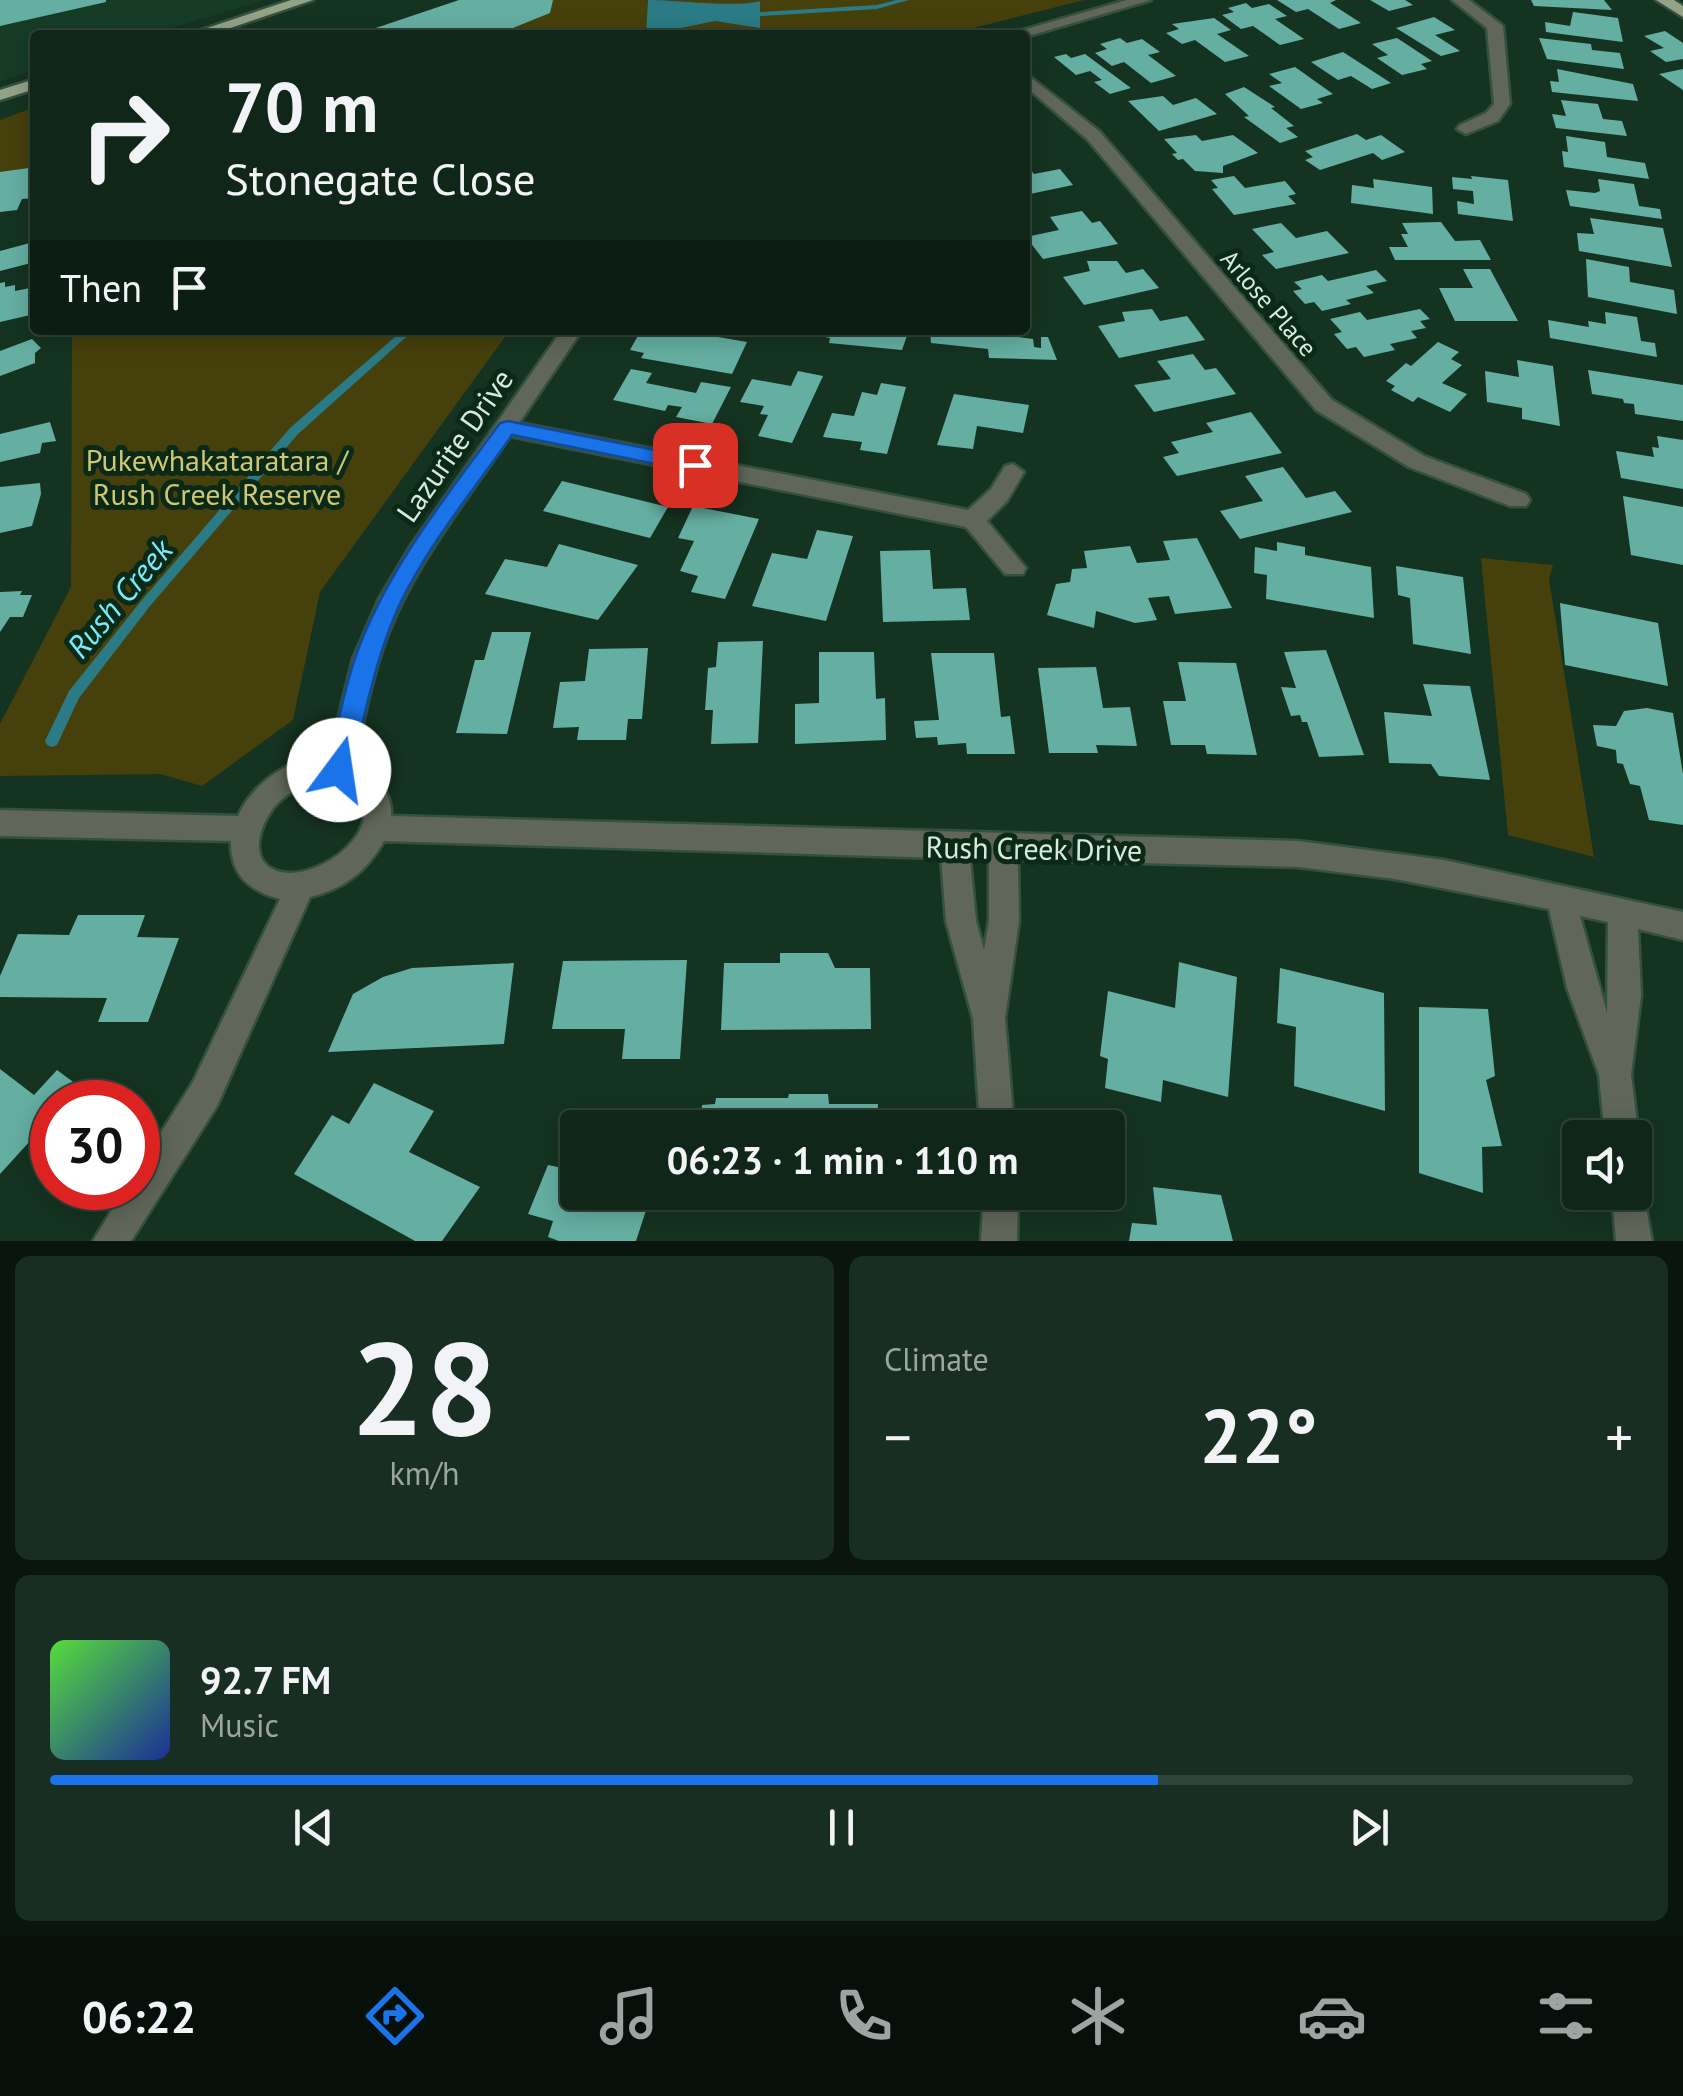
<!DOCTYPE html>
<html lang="en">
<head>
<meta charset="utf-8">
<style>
	:root { --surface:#102619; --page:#192e22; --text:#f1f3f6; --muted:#9ca5a2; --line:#304338; --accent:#1a73e8 }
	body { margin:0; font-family:"PT Sans",sans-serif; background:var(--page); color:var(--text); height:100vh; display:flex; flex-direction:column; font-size:38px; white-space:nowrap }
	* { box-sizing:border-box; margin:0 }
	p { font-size:32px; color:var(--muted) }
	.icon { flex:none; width:55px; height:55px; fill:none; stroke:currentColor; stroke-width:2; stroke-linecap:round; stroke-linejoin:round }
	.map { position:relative; height:1241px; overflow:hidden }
	.drawer { display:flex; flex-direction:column; gap:15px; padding:15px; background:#09150e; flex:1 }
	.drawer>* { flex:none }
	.top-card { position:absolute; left:30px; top:30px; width:1000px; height:305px; border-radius:10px; box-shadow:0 5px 25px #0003,0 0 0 2px var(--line); background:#102619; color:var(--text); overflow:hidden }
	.fabs { position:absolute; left:1562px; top:1120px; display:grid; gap:20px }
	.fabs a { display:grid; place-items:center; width:90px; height:90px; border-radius:10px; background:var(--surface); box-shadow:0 5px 25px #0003,0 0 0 2px var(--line); font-size:50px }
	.speed { position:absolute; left:30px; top:1080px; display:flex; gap:20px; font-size:50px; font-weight:700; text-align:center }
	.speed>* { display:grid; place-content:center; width:130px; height:130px; border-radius:50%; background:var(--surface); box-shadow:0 5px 25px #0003,0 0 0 2px var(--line); line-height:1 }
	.speed .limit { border:15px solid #d22; background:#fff; color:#111 }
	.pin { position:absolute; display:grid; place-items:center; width:85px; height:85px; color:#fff; margin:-42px; border-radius:20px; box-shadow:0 5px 15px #0006 }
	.me { position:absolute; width:110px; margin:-55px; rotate:14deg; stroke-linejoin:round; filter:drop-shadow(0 0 8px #0008) }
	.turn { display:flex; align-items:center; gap:35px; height:210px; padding:0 30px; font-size:45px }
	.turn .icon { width:130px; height:130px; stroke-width:2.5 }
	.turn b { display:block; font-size:70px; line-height:85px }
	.then { display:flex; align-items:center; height:95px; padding:0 30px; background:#0003; gap:20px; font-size:38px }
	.big { font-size:75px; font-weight:700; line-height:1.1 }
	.drawer .widget { flex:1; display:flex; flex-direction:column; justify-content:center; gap:15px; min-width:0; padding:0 35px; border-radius:15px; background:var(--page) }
	.drawer .dial { align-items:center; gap:0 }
	.dial b { font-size:130px; line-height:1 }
	.song { display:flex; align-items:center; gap:30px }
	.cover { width:120px; height:120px; border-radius:15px; background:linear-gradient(135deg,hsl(110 70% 55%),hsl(230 70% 35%)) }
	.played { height:10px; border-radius:5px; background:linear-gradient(90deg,var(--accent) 70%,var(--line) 70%) }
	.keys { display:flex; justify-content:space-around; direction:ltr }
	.heat { display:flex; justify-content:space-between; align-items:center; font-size:55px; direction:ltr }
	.drawer .tiles { flex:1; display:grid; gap:15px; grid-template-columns:1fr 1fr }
	.widget:last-child { grid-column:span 2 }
	.trip { position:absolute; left:560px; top:1110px; width:565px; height:100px; border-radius:10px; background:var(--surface); box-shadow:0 5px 25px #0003,0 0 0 2px var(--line); font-weight:700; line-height:100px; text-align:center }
	.tabs { display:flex; height:160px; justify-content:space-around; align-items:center; background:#060f0a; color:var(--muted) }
	.tabs .icon { width:70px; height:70px }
	.tabs .active { color:var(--accent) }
	.tabs b { font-size:45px; color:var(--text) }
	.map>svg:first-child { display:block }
	.built { fill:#163c26 }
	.green { fill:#46400c }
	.water { fill:#2b7b86 }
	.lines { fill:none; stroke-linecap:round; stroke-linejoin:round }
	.stream { fill:#2b7b86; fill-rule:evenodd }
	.building { fill:#65afa2 }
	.minor-casing { stroke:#34503f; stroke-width:5 }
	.major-casing { stroke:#34503f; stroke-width:5 }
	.minor { fill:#60675a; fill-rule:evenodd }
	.major { fill:#94a286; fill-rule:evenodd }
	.route { fill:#1a73e8; stroke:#114b97; stroke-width:2.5 }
	.labels { text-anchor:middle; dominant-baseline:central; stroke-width:10; stroke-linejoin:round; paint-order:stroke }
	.far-street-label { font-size:25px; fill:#d8e9dd; stroke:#0a2917 }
	.street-label { font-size:30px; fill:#d8e9dd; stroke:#0a2917 }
	.park-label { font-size:30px; fill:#d1c772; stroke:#0a2917 }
	.water-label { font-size:32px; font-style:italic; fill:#78ecfc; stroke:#0a2917 }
</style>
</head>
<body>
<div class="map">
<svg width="1683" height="1241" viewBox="0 0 1683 1241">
	<rect width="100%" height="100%" fill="#153321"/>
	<path class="built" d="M0 0H264L149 35H35V70L0 81Z"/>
	<path class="green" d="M552 0H1084L946 35H496L550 13Z
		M35 107V166L0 173V120Z
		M72 330H510L320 592 293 720 202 786 160 774 0 776V724L71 587Z
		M1481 558 1553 565 1549 579 1594 857 1508 835Z"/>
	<path class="water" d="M648 0C676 0 738 8 760 1V28L715 21 646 35Z"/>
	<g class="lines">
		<path class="stream" d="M896 0H909L877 9 745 17 741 15 745 13 877 5Z
			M403 330H414L298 434 150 606 79 698 57 745 52 747 47 745 45 741 69 691 142 600 290 428Z"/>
	</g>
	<path class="building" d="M0 0H106V2L0 26Z
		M459 0H553L550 13 496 35H355Z
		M1277 0H1336L1330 3 1361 23 1339 29 1308 9 1296 12Z
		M1370 0H1405L1413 5 1389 11Z
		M1531 0H1604L1612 10 1534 6Z
		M1246 3 1252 8 1269 4 1287 16 1275 19 1304 39 1280 45 1253 26 1241 29 1222 15 1234 12 1228 8Z
		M1573 12 1618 18 1623 42 1546 32 1545 22 1570 26Z
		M1434 17 1455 30 1435 35 1460 51 1441 56 1396 28Z
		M1214 18 1231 30 1217 34 1249 56 1225 62 1195 40 1182 44 1166 33 1179 29 1172 24Z
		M1665 31 1683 43V59L1666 62 1650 51 1664 48 1644 36Z
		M1120 38 1127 43 1142 39 1160 52 1148 55 1176 76 1151 83 1124 62 1112 66 1095 53 1107 49 1100 44Z
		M1397 38 1432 61 1421 64 1427 69 1402 75 1377 58 1388 55 1372 44Z
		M1539 38 1591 44 1592 50 1620 53 1624 69 1547 59Z
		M1343 52 1391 83 1372 89 1351 76 1338 80 1311 62Z
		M1066 54 1071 58 1085 54 1131 88 1110 94 1094 82 1102 80 1090 71 1076 75 1054 57Z
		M1295 67 1333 94 1317 99 1323 103 1301 109 1269 86 1282 83 1269 74Z
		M1557 69 1633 84 1638 101 1552 92 1550 81 1559 82Z
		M1683 69V90L1659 74Z
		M1244 87 1275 107 1271 108 1294 126 1286 128 1298 137 1280 143 1244 117 1249 116 1225 94Z
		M1163 96 1173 105 1196 98 1217 114 1159 131 1128 101Z
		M1561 100 1598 104 1603 119 1622 121 1627 136 1556 128 1552 114 1566 116Z
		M1357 134 1366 140 1381 135 1405 152 1382 160 1373 153 1320 170 1305 160 1313 157 1305 151Z
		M1196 135 1202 141 1233 135 1258 153 1223 166V173L1195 171 1183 159 1178 160 1172 154 1177 153 1164 139Z
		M1566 136 1605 142 1607 157 1645 163 1649 179 1564 167 1562 151 1568 152Z
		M1025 163 1034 174 1060 169 1073 185 1025 195Z
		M35 167V198L22 199 17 210 0 212V172Z
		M1234 176 1245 188 1285 181 1296 194 1288 196 1296 204 1234 215 1212 189 1218 188 1211 180Z
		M1471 176 1508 180 1513 221 1458 214 1457 201 1474 204 1473 191 1453 189 1452 177 1472 179Z
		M1373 179 1432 187 1433 214 1351 203 1352 185 1374 188Z
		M1598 179 1634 184 1639 206 1660 209 1662 219 1570 206 1566 190 1595 193 1600 191Z
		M1082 211 1092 223 1100 221 1118 244 1043 259 1026 237 1059 230 1050 217Z
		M1590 218 1663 228 1672 267 1579 251 1577 233 1594 234Z
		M1441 222 1455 241 1480 240 1491 260H1395L1389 247H1408L1401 234H1408L1402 223Z
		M1281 223 1296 238 1327 231 1349 253 1276 269 1262 255 1274 252 1252 229Z
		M30 243 32 249 35 248V262L0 271V251Z
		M1586 259 1629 267 1630 282 1674 290 1677 314 1588 297Z
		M1087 261H1117L1126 273 1143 269 1159 288 1084 305 1063 277 1090 271Z
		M1463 269H1490L1518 321H1455L1439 288H1473Z
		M1376 270 1387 281 1366 286 1374 293 1346 300 1351 304 1322 311 1314 302 1305 304 1293 291 1302 289 1294 282 1322 275 1328 281Z
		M5 282V287L15 285V291L35 287V314L0 322V283Z
		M1152 309 1160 321 1187 316 1205 340 1119 358 1098 326 1125 321 1122 312Z
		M1420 309 1430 319 1420 321 1426 328 1411 331 1417 338 1390 344 1395 350 1364 357 1356 347 1347 349 1334 334 1342 332 1330 319 1360 312 1367 320Z
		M1605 312 1637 317 1641 341 1655 343 1657 357 1550 338 1548 320 1589 327 1588 321 1606 324Z
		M641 330 670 334 678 330 747 342 732 374 641 358 644 353 630 350Z
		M810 330H909L902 350 829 343 830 338 809 334Z
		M930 330H996V334L1033 339 1034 347 1041 348V337H1048L1057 360 989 358 988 349 931 343Z
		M32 339 41 348 35 353V363L0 376V351Z
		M1438 342 1459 352 1451 359 1462 365 1442 383 1467 394 1450 412 1418 397 1413 402 1391 390 1395 386 1386 381 1406 363 1411 366Z
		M1193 354 1205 370 1216 368 1236 394 1154 412 1134 385 1171 379 1157 361Z
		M1517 360 1553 366 1560 426 1522 419V408L1487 402 1485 371 1519 377Z
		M631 369 652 373 646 383 696 393 701 382 731 387 712 424 676 417 682 407 668 405 665 411 613 400Z
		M1588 370 1683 385V421L1635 414 1634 404 1624 403 1623 399 1592 394Z
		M798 371 823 376 792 443 758 436 768 415 760 414 764 406 740 402 752 379 791 386Z
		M881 383 906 387 887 454 860 450 862 442 823 437 832 413 854 416 862 392 877 395Z
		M954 394 1029 405 1023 433 977 426 973 449 937 445Z
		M1251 412 1282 453 1177 476 1163 457 1179 453 1171 442 1213 432 1206 423Z
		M50 422 56 441 42 443 40 453 0 462V434Z
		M1657 436 1683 440V489L1621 478 1616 451 1654 457 1652 447 1659 448Z
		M1283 467 1306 498 1335 491 1352 512 1240 539 1220 511 1263 501 1245 476Z
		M562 481 668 507 650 538 543 511Z
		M40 483 41 494 32 526 0 533V487Z
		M1623 496 1683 507V565L1631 555Z
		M693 506 759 519 725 599 691 592 698 576 680 571 694 541 678 538Z
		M817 530 853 536 826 621 752 606 772 553 807 559Z
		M1197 538 1232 608 1175 614 1169 596 1148 598 1157 620 1135 623 1096 611 1094 628 1047 615 1056 584 1070 582 1072 569 1087 568 1084 551 1130 546 1137 563 1170 560 1163 541Z
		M1277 542 1305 547V555L1371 567 1374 618 1266 599 1267 575 1254 573 1255 547 1277 551Z
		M559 544 638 565 598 620 485 594 505 559 547 567Z
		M930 550 933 589 966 588 970 620 883 622 880 551Z
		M1396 566 1463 577 1471 654 1413 644 1410 598 1398 595Z
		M22 591 20 595H32L23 617H10L0 632V592Z
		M1560 603 1658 623 1668 686 1565 665Z
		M492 632H531L507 734 456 733 475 660H484Z
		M763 641 758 743 711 744 713 710H705L708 668 716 667 718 642Z
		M648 648 642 719H628L626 740H577L579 727 553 728 560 682 585 681 589 649Z
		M1326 650 1364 755 1319 757 1307 722H1302L1300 715 1291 716 1281 687 1296 688 1284 652Z
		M819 652H874L876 699 885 698 886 740 795 744V704L819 703Z
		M931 653H994L1001 717 1010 716 1015 754H967L966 743 938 745 937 737 916 738 914 721 939 720Z
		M1178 662 1236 663 1257 755 1207 754 1205 745H1171L1163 701H1186Z
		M1096 667 1103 708 1130 707 1137 746 1096 745 1098 753H1049L1038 668Z
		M1423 684 1470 686 1490 780 1439 776 1431 764 1389 763 1384 712 1432 716Z
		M1647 708 1673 713 1683 774V825L1649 820 1640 786 1630 784 1623 764 1617 763 1616 750 1597 746 1593 725 1616 726 1624 711Z
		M78 915H145L137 937 179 938 148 1022H98L107 998 0 997V976L18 934 69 935Z
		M780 953H828L835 968H870L871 1029 721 1030 724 963H780Z
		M687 960 680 1059H622L625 1029H552L563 961Z
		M1179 962 1237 977 1228 1097 1163 1080 1161 1102 1105 1088 1108 1059 1100 1056 1108 991 1175 1008Z
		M514 963 504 1044 328 1052 353 994 383 977 412 968Z
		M1280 968 1384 993 1385 1111 1294 1086 1296 1027 1277 1023Z
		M1419 1007 1488 1009 1495 1076 1486 1080 1502 1146 1482 1147 1483 1193 1419 1173Z
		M0 1069 34 1095 57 1070 80 1087 66 1102H52V1117L0 1174Z
		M374 1083 434 1111 409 1152 480 1187 442 1241H415L294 1174 332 1115 349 1124Z
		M789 1094H828L829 1104H878L877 1128H700L702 1105 715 1104 716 1098H788Z
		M548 1165 578 1171V1192H652L636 1241H559L548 1237 553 1221 528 1214Z
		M1153 1187 1221 1195 1233 1241H1129L1132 1223 1157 1225Z"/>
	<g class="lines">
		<defs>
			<path id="minor" d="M1127 0H1151L1025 37 1006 35Z
				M1452 0H1469L1503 26 1510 104 1498 121 1466 134 1457 129 1460 125 1486 113 1494 104 1487 28Z
				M1025 73 1099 131 1332 400 1424 456 1526 494 1530 500 1526 506H1510L1409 467 1316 410 1087 139 1025 86Z
				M562 330H582L519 423 968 510 991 489 1005 466 1013 464 1024 472 1007 501 987 521 1026 568 1023 574H1005L966 527 510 436C462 507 404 577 379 660 368 694 362 730 354 764 375 774 393 791 391 816L1298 841 1444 860 1683 912V940L1638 929 1641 996 1631 1075 1639 1138 1635 1147V1138H1605L1599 1075 1567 988 1549 909 1395 879 1298 867 1018 860 1019 921 1005 1018 1014 1128H980L973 1019 946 921 941 858 384 841C367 871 344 889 310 897L217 1106 131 1241H93L125 1188H138V1169L193 1082 280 899C250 891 230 875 231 841L0 836V810L238 816C253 784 290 754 328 760L353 659 379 599 410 547ZM316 782C421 797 328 887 277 871 244 860 263 815 281 800 291 791 304 786 316 782ZM970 859H989V921L984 950 976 921ZM1580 916 1608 922 1607 1013Z
				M1635 1177 1641 1180 1652 1241H1616L1612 1192H1635Z
				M984 1192H1018L1017 1241H981Z"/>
			<path id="major" d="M291 0H313L210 35H186Z
				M1656 0H1674L1683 6V17Z
				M35 79V89L0 100V90Z"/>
		</defs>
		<use href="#minor" class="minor-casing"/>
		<use href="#major" class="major-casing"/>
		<use href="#minor" class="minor"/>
		<use href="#major" class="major"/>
	</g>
	<path class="route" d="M508 421 695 458 705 465 695 472 512 435C473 491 427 546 398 608 375 660 365 715 351 770L348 778 339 781 330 778 327 770C336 733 343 694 355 658 386 570 446 497 500 423Z"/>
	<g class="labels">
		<g class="far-street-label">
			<text transform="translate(1269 303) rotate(49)">Arlose Place</text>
		</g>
		<g class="street-label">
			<text transform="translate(454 445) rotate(-55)">Lazurite Drive</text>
			<text transform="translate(1034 848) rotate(1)">Rush Creek Drive</text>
		</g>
		<g class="park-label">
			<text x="217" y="459">Pukewhakataratara /<tspan x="217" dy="34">Rush Creek Reserve</tspan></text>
		</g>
		<g class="water-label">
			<text transform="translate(119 598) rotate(-50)">Rush Creek</text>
		</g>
	</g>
</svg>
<div class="fabs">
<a><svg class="icon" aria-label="sound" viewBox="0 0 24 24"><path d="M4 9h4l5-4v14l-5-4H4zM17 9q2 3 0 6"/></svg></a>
</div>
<div class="speed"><div class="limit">30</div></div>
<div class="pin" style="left:695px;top:465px;background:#d93025"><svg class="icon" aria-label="arrive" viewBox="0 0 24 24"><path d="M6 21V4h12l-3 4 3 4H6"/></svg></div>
<svg class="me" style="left:339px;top:770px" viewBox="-20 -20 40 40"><circle r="19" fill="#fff"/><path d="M0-13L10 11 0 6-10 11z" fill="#1a73e8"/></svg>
<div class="trip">06:23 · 1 min · 110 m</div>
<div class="top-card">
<div class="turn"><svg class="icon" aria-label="right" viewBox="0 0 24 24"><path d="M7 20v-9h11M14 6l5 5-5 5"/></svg><div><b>70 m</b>Stonegate Close</div></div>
<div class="then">Then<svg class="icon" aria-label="arrive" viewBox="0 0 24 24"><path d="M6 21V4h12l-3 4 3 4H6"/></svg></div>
</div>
</div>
<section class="drawer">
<div class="tiles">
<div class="widget dial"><b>28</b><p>km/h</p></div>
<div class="widget"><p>Climate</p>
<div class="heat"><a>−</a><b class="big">22°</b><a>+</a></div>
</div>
<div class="widget">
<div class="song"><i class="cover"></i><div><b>92.7 FM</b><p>Music</p></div></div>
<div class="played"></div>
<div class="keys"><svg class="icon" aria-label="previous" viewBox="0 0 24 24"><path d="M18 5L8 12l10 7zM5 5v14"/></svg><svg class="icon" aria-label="pause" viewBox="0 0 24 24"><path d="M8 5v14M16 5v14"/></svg><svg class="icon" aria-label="next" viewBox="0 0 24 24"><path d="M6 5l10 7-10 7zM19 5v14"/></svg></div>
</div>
</div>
</section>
<nav class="tabs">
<b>06:22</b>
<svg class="icon active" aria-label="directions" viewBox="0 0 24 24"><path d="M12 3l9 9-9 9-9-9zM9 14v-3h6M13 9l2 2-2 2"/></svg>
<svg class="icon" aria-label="music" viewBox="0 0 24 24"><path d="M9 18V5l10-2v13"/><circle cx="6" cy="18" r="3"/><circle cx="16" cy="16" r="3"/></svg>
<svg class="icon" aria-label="phone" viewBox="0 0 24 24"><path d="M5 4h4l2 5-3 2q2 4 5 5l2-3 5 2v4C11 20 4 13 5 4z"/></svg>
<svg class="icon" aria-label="climate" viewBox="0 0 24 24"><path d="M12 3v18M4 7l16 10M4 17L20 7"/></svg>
<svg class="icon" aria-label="car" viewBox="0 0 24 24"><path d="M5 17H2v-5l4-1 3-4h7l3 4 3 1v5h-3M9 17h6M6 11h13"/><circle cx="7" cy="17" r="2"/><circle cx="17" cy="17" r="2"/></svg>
<svg class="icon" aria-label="filters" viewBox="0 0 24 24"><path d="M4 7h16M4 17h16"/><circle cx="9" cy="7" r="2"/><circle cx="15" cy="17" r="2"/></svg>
</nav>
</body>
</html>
